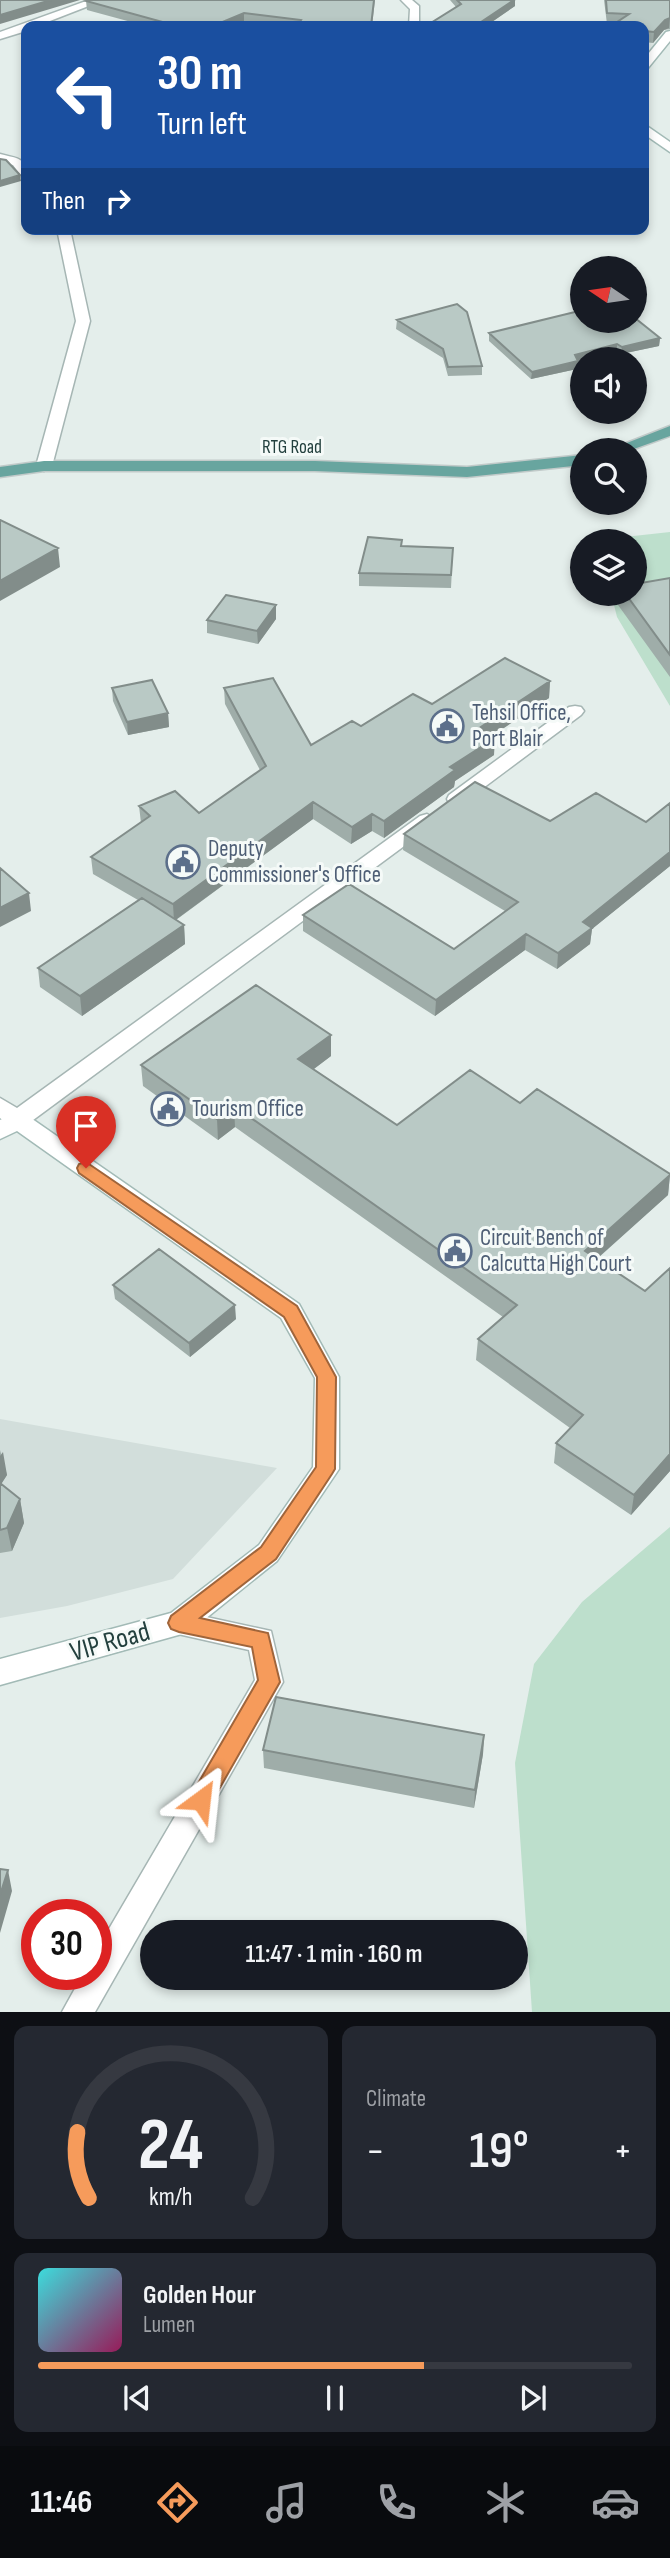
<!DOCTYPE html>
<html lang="en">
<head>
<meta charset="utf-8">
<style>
	:root { --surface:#171b24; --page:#242831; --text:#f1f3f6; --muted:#9ea1a6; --line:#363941; --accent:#f69b5b }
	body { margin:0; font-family:"Sofia Sans Condensed",sans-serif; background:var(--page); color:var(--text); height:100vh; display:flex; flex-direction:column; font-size:26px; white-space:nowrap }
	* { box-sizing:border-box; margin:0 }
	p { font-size:23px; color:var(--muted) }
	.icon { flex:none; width:38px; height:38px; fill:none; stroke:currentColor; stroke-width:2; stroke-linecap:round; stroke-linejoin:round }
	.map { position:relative; height:2012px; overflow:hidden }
	.sheet { display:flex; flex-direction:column; gap:14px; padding:14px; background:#0d0f14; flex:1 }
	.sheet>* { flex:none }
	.banner { position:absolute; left:21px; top:21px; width:628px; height:214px; border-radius:14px; box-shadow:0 4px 10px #0003; background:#1a4fa0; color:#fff; overflow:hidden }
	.needle { width:46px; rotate:283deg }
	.buttons { position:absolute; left:570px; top:256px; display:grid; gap:14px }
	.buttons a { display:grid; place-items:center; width:77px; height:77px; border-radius:50%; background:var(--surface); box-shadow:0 4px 10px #0003; font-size:35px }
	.speed { position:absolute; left:21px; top:1899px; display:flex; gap:14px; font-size:35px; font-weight:700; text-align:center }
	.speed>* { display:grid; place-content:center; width:91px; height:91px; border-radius:50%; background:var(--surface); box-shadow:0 4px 10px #0003; line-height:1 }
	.speed .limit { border:10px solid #d22; background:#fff; color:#111 }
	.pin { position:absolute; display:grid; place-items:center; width:60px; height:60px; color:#fff; margin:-72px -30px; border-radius:50% 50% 50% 0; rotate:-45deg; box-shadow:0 0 7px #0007 }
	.pin .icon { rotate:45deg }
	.me { position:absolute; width:77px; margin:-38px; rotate:30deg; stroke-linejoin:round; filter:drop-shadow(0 0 5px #0008) }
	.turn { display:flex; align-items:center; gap:24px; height:147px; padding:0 21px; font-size:32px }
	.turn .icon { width:91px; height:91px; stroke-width:2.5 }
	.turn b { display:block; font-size:49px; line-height:60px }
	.then { display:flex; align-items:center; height:66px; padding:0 21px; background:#0003; gap:14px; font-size:26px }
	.big { font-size:52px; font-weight:600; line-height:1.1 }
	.sheet .tile { flex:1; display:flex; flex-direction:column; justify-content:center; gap:10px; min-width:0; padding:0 24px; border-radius:14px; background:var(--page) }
	.sheet .dial { align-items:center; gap:0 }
	.dial svg { height:182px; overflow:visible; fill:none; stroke:var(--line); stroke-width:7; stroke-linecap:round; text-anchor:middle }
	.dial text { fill:var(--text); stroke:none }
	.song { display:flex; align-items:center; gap:21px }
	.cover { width:84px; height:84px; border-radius:10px; background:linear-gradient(135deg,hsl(180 70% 55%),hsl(330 70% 35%)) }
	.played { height:7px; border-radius:4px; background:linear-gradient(90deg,var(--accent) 65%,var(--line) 65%) }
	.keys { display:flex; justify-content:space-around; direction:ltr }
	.heat { display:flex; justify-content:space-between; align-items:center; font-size:38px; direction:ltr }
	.sheet .tiles { flex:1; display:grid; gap:14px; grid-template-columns:1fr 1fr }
	.tile:last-child { grid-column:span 2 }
	.trip { position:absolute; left:140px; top:1920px; width:388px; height:70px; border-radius:35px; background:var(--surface); box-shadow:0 4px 10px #0003; font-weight:600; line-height:70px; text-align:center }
	.tabs { display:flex; height:112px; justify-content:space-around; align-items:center; background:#090b0e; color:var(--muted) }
	.tabs .icon { width:49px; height:49px }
	.tabs .active { color:var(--accent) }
	.tabs b { font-size:32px; color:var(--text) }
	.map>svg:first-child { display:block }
	.built { fill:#d2dedb }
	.green { fill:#bddfcc }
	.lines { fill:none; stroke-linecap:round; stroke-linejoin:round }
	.street-casing { stroke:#a6b6b4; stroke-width:3 }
	.secondary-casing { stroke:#a2bab6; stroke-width:3 }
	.primary-casing { stroke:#c1cac9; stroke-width:3 }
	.street { fill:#fff; fill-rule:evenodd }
	.secondary { fill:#fff; fill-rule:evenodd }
	.primary { fill:#68a59f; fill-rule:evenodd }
	.wall { fill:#9fada9 }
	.shaded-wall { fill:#828d8a }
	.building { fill:#b9c9c5; stroke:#828d8a; stroke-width:2 }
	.route { fill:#f69b5b; stroke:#a0653b; stroke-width:2 }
	.labels { text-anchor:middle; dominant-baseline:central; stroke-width:6; stroke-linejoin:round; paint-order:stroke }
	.far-street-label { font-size:19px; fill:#23403e; stroke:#f5faf8 }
	.service-label { font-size:23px; fill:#4e5e75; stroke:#f5faf8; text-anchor:start }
	.near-street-label { font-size:28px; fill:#23403e; stroke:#f5faf8 }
</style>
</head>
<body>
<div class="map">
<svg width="670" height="2012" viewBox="0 0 670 2012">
	<rect width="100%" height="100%" fill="#e4eeeb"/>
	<path class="built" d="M0 1419 277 1468 173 1579 67 1606 0 1618Z"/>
	<path class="green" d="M670 532V706L617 617 611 593H635V541L597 540Z
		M670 1527V2012H532L515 1763 534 1664 582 1602Z"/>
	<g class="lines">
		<defs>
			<path id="street" d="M89 0H104L37 26H26V31L0 39V32Z
				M401 0H412L419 6V26H409L410 9Z
				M0 154C18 159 26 156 26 178L22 177 13 165 0 162Z
				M57 229H70L90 321 52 466 44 471 36 466 76 321Z
				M575 706 581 707 584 711 581 715 463 803H449L447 799 449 795 569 707Z
				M427 814 437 820 434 824 25 1126C14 1129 9 1125 0 1118V1098L17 1108 420 816Z
				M179 1611 271 1631 283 1682 95 2012H62L83 1974H96V1951L255 1680 249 1650 169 1632 165 1623 169 1614Z"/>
			<path id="secondary" d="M670 31V41L648 68 644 69V59L666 32Z
				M644 124 670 142V152L644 134Z
				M17 1112 25 1114 299 1304 339 1377V1469L277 1561 189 1632 0 1685V1659L171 1613 259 1545 313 1467 315 1378 281 1318 17 1131 0 1139V1120Z"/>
			<path id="primary" d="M670 426V436L631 450H609Z
				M583 455V465L467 477 315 471H44L0 477V467L44 461H315L467 467Z"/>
		</defs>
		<use href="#street" class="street-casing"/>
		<use href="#secondary" class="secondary-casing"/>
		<use href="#primary" class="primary-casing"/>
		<use href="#street" class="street"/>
		<use href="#secondary" class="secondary"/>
		<use href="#primary" class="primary"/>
	</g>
	<path class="wall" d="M375 0 372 26H280L244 21 233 26H146L87 10 86 1Z
		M450 0H515V6L486 26H426L456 7Z
		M604 0H670V29L664 30 653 43 644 42V26L607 24Z
		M397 320 482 366V375L448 376 443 358 396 329Z
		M489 333 660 338 659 346 621 354 617 351 583 359V360L578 362 577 369 531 379 489 341Z
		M402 540V546L453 548 451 588 359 586V573Z
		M670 578V677L618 605 619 593H635Z
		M276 605V619L258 644 207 633V620Z
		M550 681 549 698 491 736 494 755 455 781 454 787 384 838 372 831 351 844 313 819 176 920 184 925 185 944 82 1016 40 987 38 968 138 900 93 874 91 857 141 823 139 806 199 813 260 770 225 704 224 688 311 745 361 726 432 704Z
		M112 688 168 713 169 727 128 735 113 701Z
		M670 803V866L592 929 590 944 557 969 525 950 435 1016 303 931V915L454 949 505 911 403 850 404 834 550 821 646 822Z
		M331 1056 314 1069 397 1125 520 1103 670 1174 668 1195 597 1259 645 1291 670 1268V1471L631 1515 554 1463 556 1443 570 1428 476 1360 478 1339 503 1317 235 1127 218 1140 143 1086 141 1065Z
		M113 1285 236 1319 190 1357 115 1299Z
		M0 1450 7 1475 1 1484 20 1499 24 1523 12 1551 0 1553Z
		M484 1735 483 1754 474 1808 264 1768 263 1750Z"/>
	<path class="shaded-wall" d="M51 0H80L0 24V15Z
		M514 0H515V6L486 26H475Z
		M244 13V21L233 26H213Z
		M670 18 669 28 664 30 653 43 654 32 665 20Z
		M20 175 21 181 0 187V181Z
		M660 338 659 346 621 354 622 347Z
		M617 344V351L589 359H583V360L578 362 577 369 531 379 532 372 575 355Z
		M58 548 60 567 0 601V581Z
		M276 605V619L258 644 257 631Z
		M550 681 549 698 477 746 478 729Z
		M168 713 169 727 128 735 127 722Z
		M495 738 494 755 455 781 454 787 384 838V821L450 767Z
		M313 802V819L174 921 173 904Z
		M372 814V831L351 844 352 827Z
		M670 852V866L592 929 590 944 557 969 558 953 583 922Z
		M29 893 31 911 0 927V908Z
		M184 925 185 944 82 1016 80 996Z
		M526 934 525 950 435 1016 436 1000Z
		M331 1035V1056L299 1080 298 1059Z
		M234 1106 235 1127 218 1140 217 1119Z
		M670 1175 668 1195 582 1272 585 1251Z
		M235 1305 236 1319 190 1357 189 1343Z
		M3 1452 7 1475 0 1486V1456Z
		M670 1454V1471L631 1515 634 1495Z
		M20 1499 24 1523 12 1551 7 1528Z
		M484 1735 483 1754 474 1808 475 1790Z
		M8 1870 12 1891 0 1933V1895Z"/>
	<path class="building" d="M0 0H51L0 15Z
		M89 0H374L371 26H297L301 20 244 13 213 26H177L86 1Z
		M457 0H514L475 26H426L461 4Z
		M606 0H670V18L665 20 654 32 644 31V26H611L629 14 607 13Z
		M0 159 6 160 20 175 0 181Z
		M457 304 467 312 482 366 448 367 443 349 397 320Z
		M583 310V320H635V318L660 338 622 347 617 344 575 355 578 361 532 372 489 333Z
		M0 520 58 548 0 581Z
		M368 537 402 540 401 546 453 548 451 575 359 573Z
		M670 578V655L625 593H635V584Z
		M226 595 276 605 257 631 207 620Z
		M505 658 550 681 478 729 495 738 450 767 455 770 384 821 372 814 352 827 313 802 173 904 91 857 150 816 139 806 175 791 199 813 266 766 224 688 273 678 311 745 352 721 361 726 413 694 432 704Z
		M152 680 168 713 127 722 112 688Z
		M475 782 550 821 596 793 646 822 670 803V852L583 922 592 928 558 953 526 934 436 1000 303 915 349 884 454 949 518 902 404 834Z
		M0 868 29 893 0 908Z
		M142 898 184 925 80 996 38 968Z
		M256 985 331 1035 298 1059 397 1125 470 1070 520 1103 537 1089 670 1174V1175L585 1251 645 1291 670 1268V1454L634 1495 556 1443 583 1415 478 1339 517 1305 234 1106 217 1119 141 1065Z
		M159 1249 235 1305 189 1343 113 1285Z
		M0 1483 20 1499 7 1528 0 1530Z
		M276 1697 484 1735 475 1790 263 1750Z
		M0 1869 8 1870 0 1895Z"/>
	<path class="route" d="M86 1162 297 1306 336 1377 335 1469 332 1474 276 1559 200 1618 268 1633 280 1682 209 1807 201 1810 193 1807 190 1800 193 1792 258 1680 252 1647 179 1632 171 1629 168 1623 171 1616 261 1547 316 1467 317 1377 284 1317 79 1173 77 1168 79 1164Z"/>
	<defs>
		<symbol id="civic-ring" viewBox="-11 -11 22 22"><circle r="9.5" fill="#f5faf8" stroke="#5c6f8a" stroke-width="1.5"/><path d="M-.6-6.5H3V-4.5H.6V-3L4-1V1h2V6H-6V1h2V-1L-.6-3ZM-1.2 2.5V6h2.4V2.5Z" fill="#5c6f8a"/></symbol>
	</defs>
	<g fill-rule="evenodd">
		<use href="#civic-ring" x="428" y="707" width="38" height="38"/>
		<use href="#civic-ring" x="164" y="843" width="38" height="38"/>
		<use href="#civic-ring" x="149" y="1090" width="38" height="38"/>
		<use href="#civic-ring" x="436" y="1232" width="38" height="38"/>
	</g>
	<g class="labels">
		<g class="far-street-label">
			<text x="292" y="447">RTG Road</text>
		</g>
		<g class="service-label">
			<text x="472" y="713">Tehsil Office,<tspan x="472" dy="26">Port Blair</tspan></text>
			<text x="208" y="849">Deputy<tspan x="208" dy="26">Commissioner's Office</tspan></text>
			<text x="192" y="1109">Tourism Office</text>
			<text x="480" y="1238">Circuit Bench of<tspan x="480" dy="26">Calcutta High Court</tspan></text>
		</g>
		<g class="near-street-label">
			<text transform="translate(110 1642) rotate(-16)">VIP Road</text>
		</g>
	</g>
</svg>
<div class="buttons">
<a><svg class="needle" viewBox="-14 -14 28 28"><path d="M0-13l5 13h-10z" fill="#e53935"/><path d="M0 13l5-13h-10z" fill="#9ea1a6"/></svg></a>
<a><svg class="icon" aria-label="sound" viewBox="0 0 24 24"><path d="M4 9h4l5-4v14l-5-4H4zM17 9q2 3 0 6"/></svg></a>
<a><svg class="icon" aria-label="search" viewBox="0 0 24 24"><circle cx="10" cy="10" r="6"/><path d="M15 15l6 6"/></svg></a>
<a><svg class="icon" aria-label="layers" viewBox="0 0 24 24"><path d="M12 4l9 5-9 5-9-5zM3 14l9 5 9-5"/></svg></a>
</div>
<div class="speed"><div class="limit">30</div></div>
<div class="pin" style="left:86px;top:1168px;background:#d93025"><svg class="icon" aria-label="arrive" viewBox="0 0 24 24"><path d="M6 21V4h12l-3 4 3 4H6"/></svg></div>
<svg class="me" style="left:201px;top:1800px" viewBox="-20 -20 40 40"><path d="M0-17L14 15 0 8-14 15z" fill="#f69b5b" stroke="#fff" stroke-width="4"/></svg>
<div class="trip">11:47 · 1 min · 160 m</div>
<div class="banner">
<div class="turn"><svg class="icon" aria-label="left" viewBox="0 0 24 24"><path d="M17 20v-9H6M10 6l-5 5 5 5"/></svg><div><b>30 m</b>Turn left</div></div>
<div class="then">Then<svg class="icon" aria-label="right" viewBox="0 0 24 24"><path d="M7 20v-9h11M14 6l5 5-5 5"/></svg></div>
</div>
</div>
<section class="sheet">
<div class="tiles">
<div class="tile dial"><svg viewBox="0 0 100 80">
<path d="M14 69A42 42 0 1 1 86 69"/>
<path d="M14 69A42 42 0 0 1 9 40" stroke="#f69b5b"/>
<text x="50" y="56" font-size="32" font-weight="700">24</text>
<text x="50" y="72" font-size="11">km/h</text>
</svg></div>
<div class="tile"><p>Climate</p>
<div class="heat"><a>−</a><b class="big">19°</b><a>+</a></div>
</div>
<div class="tile">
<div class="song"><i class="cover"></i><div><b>Golden Hour</b><p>Lumen</p></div></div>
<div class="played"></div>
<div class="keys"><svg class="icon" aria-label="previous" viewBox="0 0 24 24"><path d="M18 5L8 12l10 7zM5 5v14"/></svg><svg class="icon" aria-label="pause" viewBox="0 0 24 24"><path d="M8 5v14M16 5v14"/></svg><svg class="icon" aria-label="next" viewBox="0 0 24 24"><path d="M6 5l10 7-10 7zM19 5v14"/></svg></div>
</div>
</div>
</section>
<nav class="tabs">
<b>11:46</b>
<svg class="icon active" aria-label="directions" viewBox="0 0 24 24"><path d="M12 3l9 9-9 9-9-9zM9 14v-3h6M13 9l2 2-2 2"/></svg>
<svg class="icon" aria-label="music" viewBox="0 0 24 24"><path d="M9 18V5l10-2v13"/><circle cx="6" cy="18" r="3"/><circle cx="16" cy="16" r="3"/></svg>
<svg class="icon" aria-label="phone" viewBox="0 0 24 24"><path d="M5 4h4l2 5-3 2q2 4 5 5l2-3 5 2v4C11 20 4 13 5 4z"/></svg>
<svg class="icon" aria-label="climate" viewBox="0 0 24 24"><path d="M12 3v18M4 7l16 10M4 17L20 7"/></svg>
<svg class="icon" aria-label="car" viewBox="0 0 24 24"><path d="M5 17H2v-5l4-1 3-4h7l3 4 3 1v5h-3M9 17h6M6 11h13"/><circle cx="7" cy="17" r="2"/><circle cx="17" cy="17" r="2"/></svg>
</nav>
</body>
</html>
